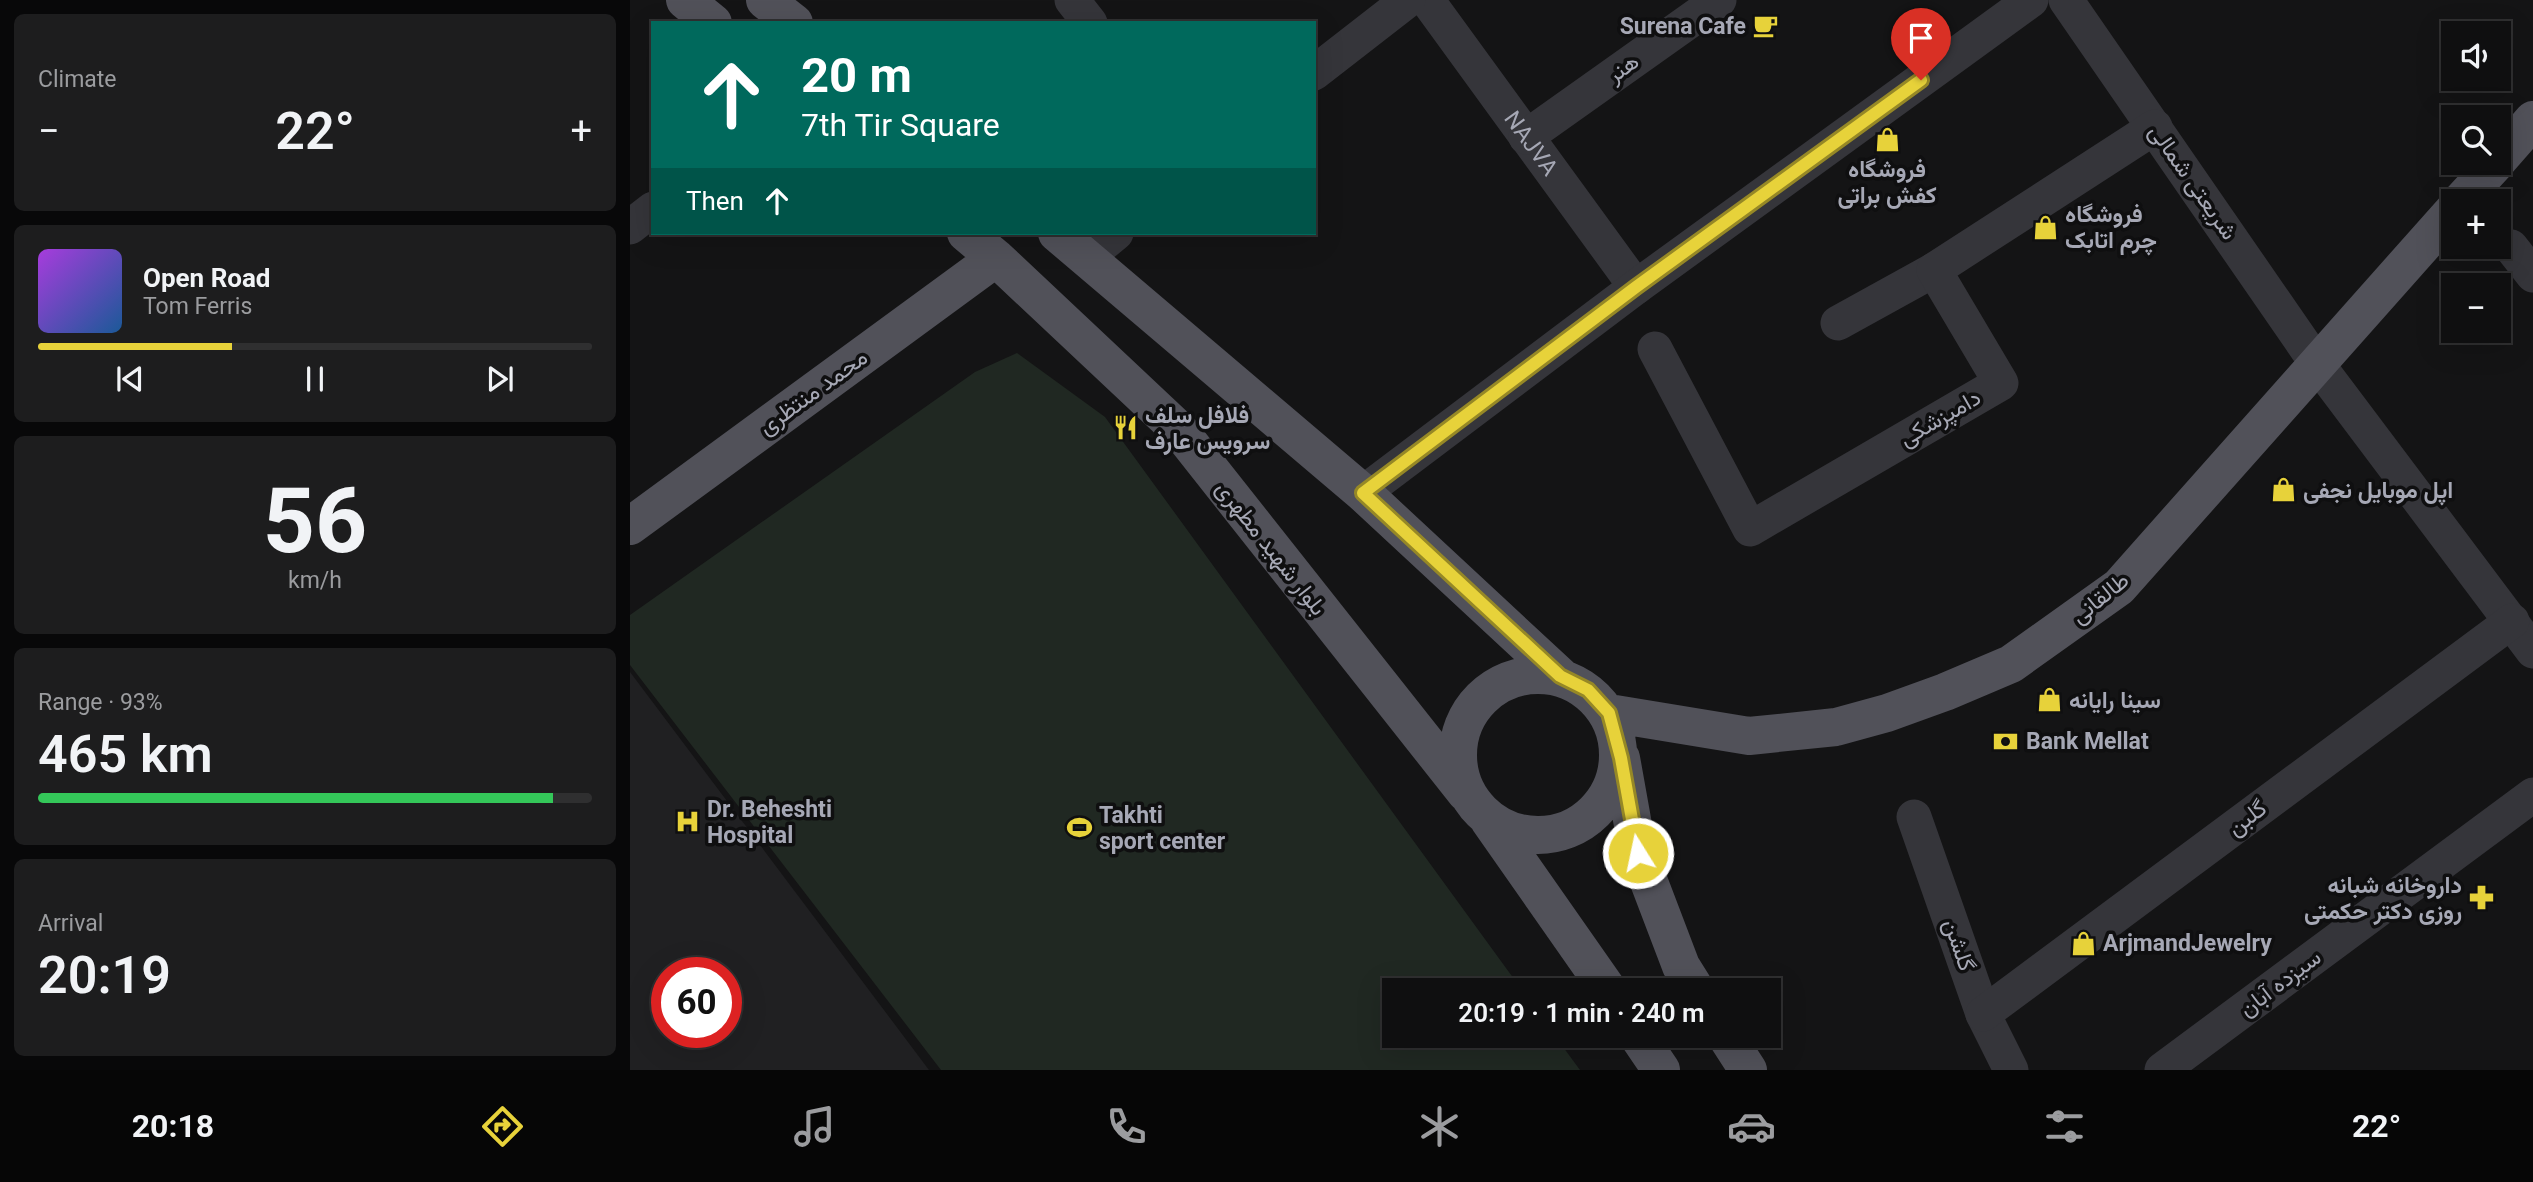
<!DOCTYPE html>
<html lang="en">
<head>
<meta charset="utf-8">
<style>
	:root { --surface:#0f0f10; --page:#1d1d1e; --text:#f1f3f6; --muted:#9b9c9f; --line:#2f2f30; --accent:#e7d23a }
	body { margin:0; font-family:Roboto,Vazirmatn,sans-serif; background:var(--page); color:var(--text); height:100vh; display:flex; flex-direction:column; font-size:26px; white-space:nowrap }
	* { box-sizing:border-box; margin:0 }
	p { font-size:23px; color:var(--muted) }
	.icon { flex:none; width:38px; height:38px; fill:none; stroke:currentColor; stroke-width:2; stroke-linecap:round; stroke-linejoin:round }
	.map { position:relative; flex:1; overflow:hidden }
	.panel { display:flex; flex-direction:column; gap:14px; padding:14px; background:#080809; width:630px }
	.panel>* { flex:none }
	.hud { position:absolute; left:21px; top:21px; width:665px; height:214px; border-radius:0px; box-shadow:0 7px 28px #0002,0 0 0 2px var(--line); background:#00695c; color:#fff; overflow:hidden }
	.fabs { position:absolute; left:1811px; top:21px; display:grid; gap:14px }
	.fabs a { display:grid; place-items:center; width:70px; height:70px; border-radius:0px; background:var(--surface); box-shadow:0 7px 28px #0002,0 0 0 2px var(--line); font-size:35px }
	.speed { position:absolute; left:21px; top:957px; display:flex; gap:14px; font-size:35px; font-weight:700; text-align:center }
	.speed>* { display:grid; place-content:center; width:91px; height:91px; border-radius:50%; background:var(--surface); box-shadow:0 7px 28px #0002,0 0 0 2px var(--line); line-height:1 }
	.speed .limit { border:10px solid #d22; background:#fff; color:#111 }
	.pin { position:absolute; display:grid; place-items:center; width:60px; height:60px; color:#fff; margin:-72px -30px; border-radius:50% 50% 50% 0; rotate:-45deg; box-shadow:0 0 7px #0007 }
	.pin .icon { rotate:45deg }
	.me { position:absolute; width:77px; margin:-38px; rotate:350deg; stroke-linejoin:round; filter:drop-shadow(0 0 5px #0008) }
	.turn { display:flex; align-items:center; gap:24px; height:147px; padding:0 35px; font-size:32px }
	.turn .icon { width:91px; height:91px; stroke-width:2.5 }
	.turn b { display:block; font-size:49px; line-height:60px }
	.then { display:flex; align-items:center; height:66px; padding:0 35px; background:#0003; gap:14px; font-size:26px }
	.big { font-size:52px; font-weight:600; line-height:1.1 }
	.panel .card { flex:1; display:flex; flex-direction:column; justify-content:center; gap:10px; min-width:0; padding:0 24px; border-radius:10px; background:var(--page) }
	.panel .dial { align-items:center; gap:0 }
	.dial b { font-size:91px; line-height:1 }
	.song { display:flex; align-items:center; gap:21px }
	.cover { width:84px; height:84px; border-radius:10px; background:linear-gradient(135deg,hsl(280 70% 55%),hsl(210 70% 35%)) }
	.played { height:7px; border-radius:4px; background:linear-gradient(90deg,var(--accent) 35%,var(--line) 35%) }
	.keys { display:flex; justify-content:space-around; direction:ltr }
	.heat { display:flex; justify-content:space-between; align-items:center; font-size:38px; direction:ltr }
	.charge { height:10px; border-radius:5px; background:linear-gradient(90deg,#34c759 93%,var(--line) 0) }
	.trip { position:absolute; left:752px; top:978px; width:399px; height:70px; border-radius:0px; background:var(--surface); box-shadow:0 7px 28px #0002,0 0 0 2px var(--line); font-weight:600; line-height:70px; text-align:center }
	.tabs { display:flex; height:112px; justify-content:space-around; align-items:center; background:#060606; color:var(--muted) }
	.tabs .icon { width:49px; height:49px }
	.tabs .on { color:var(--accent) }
	.tabs b { font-size:32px; color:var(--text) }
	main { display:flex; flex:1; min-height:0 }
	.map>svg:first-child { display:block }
	.built { fill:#202022; fill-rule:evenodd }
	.green { fill:#202822 }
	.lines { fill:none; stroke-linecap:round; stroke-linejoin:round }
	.minor { stroke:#35353a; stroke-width:35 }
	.major { stroke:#515159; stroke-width:38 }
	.route-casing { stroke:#968826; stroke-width:18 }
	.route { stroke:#e7d23a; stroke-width:12 }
	.labels { text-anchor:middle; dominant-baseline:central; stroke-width:7; stroke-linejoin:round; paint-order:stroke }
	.poi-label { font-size:23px; font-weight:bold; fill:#a6a8b5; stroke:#0f0f10; text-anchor:start }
	.street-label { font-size:23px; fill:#a6a8b5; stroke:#0f0f10 }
</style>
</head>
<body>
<main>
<section class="panel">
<div class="card"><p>Climate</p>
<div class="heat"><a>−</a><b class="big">22°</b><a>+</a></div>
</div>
<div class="card">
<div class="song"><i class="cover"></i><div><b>Open Road</b><p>Tom Ferris</p></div></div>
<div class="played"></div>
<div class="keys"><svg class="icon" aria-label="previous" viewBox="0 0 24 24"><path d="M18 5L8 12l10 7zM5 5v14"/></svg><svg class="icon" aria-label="pause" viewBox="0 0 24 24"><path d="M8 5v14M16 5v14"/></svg><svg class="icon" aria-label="next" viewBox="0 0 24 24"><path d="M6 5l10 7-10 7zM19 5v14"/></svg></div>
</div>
<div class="card dial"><b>56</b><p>km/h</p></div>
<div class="card"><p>Range · 93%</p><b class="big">465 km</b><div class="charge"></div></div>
<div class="card"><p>Arrival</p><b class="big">20:19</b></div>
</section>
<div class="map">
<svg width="1903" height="1070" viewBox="0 0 1903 1070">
	<rect width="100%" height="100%" fill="#141415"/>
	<path class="built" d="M0 672 299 1070H0ZM37 973H96V1032H37Z"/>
	<path class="green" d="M387 353 475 417 892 990H765V1036H925L950 1070H311L0 665V615L345 372Z"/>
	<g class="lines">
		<g class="minor">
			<path d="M442 0 460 23"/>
			<path id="s1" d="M797 0 1006 287"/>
			<path d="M1436 0 1688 365 1903 651"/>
			<path d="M684 73 778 0"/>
			<path d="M896 137 1089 0"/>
			<path d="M0 227 23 209"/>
			<path d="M1881 247 1903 275"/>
			<path d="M457 257 486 233"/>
			<path d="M1208 323 1304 270"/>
			<path d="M1025 349 1120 529 1371 383 1304 270 1525 127"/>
			<path d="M733 493 1006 287 1401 0"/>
			<path d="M1284 817 1353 1014 1381 1070"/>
			<path d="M1353 1014 1882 621"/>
			<path d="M1532 1070 1903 795"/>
		</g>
		<path class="major" d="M55 0 83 23
			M135 0 164 23
			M1869 159 1903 120
			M1831 201 1866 163
			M336 233 366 258 549 430 836 793
			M427 233 733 493 930 676
			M0 526 366 258
			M828 755a80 80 0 1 1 160 0a80 80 0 1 1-160 0Z
			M979 713 1119 736 1206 727 1257 713 1315 692 1381 664 1489 587 1824 210
			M991 758 1008 853 1051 966 1066 990
			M859 820 978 990
			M1008 1036 1031 1070
			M1096 1036 1118 1070"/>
	</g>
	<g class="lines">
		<defs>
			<path id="route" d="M1008 853 991 758 979 713 958 690 930 676 733 493 1006 287 1291 80"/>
		</defs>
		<use href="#route" class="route-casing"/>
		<use href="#route" class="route"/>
	</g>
	<defs>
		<symbol id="cafe-bare" viewBox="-9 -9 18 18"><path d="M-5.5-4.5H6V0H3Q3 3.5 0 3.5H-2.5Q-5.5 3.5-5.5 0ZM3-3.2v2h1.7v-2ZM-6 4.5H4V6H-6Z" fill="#e7d23a" stroke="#0f0f10" stroke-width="2.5" paint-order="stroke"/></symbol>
		<symbol id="shop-bare" viewBox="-9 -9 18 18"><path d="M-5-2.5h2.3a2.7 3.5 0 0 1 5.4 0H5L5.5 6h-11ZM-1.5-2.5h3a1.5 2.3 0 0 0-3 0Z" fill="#e7d23a" stroke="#0f0f10" stroke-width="2.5" paint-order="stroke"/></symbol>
		<symbol id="restaurant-bare" viewBox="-9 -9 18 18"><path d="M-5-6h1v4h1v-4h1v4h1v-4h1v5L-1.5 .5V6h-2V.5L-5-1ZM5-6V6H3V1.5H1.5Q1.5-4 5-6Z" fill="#e7d23a" stroke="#0f0f10" stroke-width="2.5" paint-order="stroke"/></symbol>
		<symbol id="bank-bare" viewBox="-9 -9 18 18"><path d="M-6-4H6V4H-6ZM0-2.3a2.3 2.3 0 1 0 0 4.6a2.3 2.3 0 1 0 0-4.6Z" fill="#e7d23a" stroke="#0f0f10" stroke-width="2.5" paint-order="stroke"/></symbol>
		<symbol id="hospital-bare" viewBox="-9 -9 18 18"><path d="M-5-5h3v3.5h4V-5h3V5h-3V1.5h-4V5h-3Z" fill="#e7d23a" stroke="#0f0f10" stroke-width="2.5" paint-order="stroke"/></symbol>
		<symbol id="stadium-bare" viewBox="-9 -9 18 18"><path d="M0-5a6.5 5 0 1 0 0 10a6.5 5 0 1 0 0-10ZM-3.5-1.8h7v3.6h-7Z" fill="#e7d23a" stroke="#0f0f10" stroke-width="2.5" paint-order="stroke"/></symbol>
		<symbol id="pharmacy-bare" viewBox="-9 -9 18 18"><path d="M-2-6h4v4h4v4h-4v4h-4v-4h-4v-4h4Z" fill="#e7d23a" stroke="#0f0f10" stroke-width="2.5" paint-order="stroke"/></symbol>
	</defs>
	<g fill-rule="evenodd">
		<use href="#cafe-bare" x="1118" y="8" width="35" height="35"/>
		<use href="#shop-bare" x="1240" y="122" width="35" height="35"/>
		<use href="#shop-bare" x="1398" y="210" width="35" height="35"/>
		<use href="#restaurant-bare" x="478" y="410" width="35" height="35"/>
		<use href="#shop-bare" x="1636" y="472" width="35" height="35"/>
		<use href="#shop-bare" x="1402" y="682" width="35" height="35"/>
		<use href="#bank-bare" x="1358" y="724" width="35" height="35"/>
		<use href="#hospital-bare" x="40" y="804" width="35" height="35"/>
		<use href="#stadium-bare" x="432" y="810" width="35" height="35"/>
		<use href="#pharmacy-bare" x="1834" y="880" width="35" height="35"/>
		<use href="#shop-bare" x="1436" y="926" width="35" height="35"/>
	</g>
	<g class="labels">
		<g class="poi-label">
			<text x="1116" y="26" text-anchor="end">Surena Cafe</text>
			<text x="1257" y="169" text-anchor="middle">فروشگاه<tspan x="1257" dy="26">کفش براتی</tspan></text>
			<text x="1435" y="214">فروشگاه<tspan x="1435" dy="26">چرم اتابک</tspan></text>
			<text x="515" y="415">فلافل سلف<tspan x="515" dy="26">سرویس عارف</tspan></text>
			<text x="1673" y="490">اپل موبایل نجفی</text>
			<text x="1439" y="700">سینا رایانه</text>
			<text x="1396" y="741">Bank Mellat</text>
			<text x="77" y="809">Dr. Beheshti<tspan x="77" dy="26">Hospital</tspan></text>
			<text x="469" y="815">Takhti<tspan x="469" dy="26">sport center</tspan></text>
			<text x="1832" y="885" text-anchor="end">داروخانه شبانه<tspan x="1832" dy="26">روزی دکتر حکمتی</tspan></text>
			<text x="1473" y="943">ArjmandJewelry</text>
		</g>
		<g class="street-label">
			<text transform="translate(993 68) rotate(-35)">هنر</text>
			<text stroke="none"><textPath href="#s1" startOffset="177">NAJVA</textPath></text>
			<text transform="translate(1563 182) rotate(55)">شریعتی شمالی</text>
			<text transform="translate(183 392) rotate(-36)">محمد منتظری</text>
			<text transform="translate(1310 418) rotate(-30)">دامپزشکی</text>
			<text transform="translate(641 548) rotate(52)">بلوار شهید مطهری</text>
			<text transform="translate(1470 598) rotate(-39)">طالقانی</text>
			<text transform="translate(1617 818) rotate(-37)">گلبن</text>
			<text transform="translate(1329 945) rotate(71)">گلشن</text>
			<text transform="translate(1650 983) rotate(-37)">سیزده آبان</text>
		</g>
	</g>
</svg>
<div class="fabs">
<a><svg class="icon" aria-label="sound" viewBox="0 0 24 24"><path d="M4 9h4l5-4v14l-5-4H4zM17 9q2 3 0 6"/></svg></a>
<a><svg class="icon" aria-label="search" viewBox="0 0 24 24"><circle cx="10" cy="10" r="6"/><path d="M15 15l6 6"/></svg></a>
<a>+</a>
<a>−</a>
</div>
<div class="speed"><div class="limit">60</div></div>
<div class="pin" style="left:1291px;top:80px;background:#d93025"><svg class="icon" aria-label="arrive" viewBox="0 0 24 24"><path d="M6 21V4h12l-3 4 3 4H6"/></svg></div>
<svg class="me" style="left:1008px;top:853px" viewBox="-20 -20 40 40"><circle r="17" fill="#e7d23a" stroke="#fff" stroke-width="3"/><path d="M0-11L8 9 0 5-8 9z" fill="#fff"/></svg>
<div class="trip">20:19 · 1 min · 240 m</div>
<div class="hud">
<div class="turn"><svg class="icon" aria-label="ahead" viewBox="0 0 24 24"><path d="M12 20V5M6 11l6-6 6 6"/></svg><div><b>20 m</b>7th Tir Square</div></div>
<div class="then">Then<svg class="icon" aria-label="ahead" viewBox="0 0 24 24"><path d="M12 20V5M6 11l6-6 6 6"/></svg></div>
</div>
</div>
</main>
<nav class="tabs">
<b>20:18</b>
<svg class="icon on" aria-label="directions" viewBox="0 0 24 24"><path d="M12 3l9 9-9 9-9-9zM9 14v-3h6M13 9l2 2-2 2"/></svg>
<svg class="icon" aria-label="music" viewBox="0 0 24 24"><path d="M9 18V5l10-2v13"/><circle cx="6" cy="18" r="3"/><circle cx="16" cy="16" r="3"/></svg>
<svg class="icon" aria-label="phone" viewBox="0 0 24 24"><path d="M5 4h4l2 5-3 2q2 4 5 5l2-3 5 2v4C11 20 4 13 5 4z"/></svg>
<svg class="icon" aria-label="climate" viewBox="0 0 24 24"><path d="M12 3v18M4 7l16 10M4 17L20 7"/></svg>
<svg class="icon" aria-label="car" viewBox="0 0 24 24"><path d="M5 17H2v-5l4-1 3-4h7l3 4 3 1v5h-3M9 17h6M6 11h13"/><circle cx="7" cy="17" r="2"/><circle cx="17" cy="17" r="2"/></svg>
<svg class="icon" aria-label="filters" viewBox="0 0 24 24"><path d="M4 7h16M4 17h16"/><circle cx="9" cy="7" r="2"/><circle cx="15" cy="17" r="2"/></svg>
<b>22°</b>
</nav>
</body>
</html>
